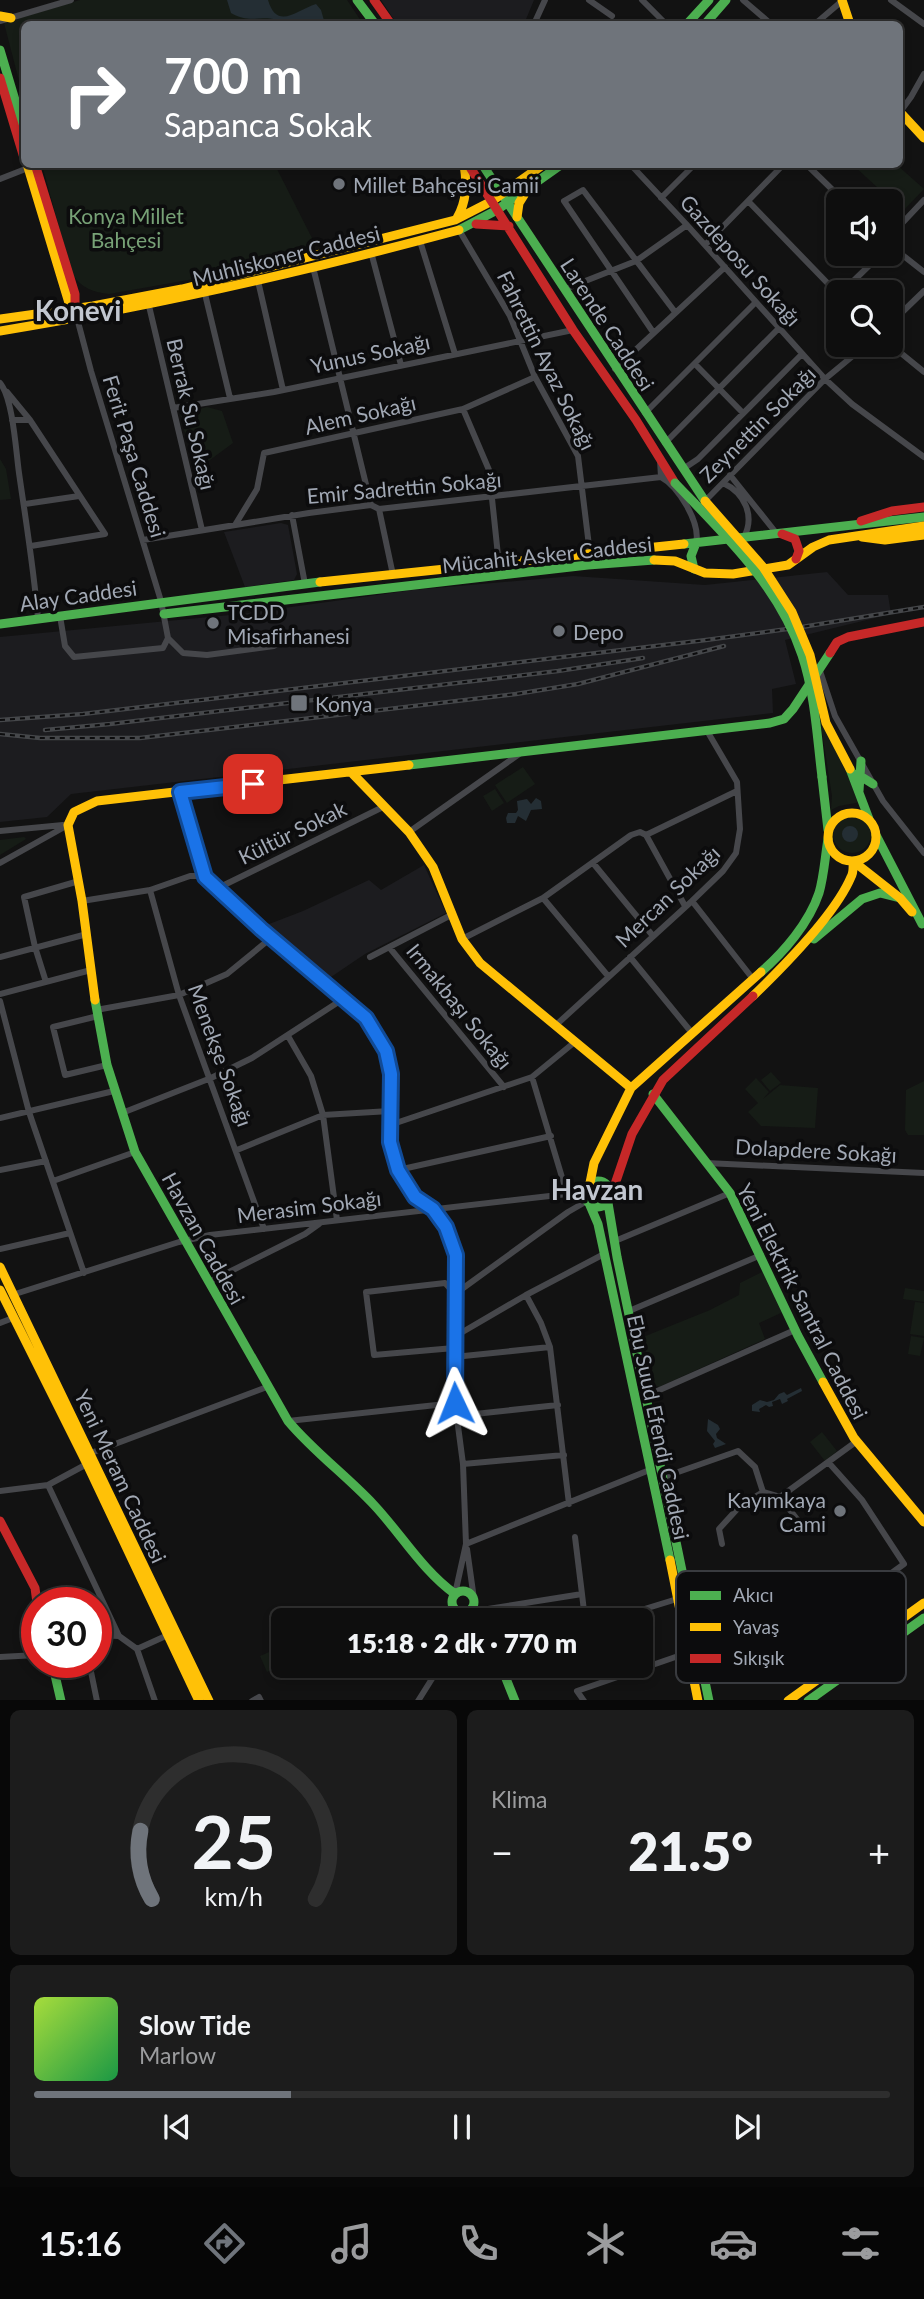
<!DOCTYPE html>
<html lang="tr">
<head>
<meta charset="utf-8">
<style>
	:root { --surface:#0e0e0e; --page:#1c1c1c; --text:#f1f3f6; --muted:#9b9c9e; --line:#2e2e2e; --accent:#6f747b }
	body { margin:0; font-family:Lato,sans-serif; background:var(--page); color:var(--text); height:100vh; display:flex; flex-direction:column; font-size:26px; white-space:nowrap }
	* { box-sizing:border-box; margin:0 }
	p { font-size:23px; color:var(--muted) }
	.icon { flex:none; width:38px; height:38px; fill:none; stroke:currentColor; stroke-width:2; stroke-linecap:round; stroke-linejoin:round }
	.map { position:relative; height:1700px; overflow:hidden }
	.sheet { display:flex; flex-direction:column; gap:10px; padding:10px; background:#080808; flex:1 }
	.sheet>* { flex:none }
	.top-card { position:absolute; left:21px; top:21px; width:882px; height:147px; border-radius:10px; box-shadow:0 4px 10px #0003,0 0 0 2px var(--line); background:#6f747b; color:#fff; overflow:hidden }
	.tools { position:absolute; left:826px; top:189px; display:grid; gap:14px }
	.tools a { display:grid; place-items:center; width:77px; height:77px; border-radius:10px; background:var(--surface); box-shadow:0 4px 10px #0003,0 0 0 2px var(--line); font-size:35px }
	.speed { position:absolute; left:21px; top:1587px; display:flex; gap:14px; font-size:35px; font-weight:700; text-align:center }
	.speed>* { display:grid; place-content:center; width:91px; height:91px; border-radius:50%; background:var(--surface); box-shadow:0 4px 10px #0003,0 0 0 2px var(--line); line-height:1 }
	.speed .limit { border:10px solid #d22; background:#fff; color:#111 }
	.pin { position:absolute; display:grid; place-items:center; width:60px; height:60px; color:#fff; margin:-30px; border-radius:14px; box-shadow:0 4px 10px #0006 }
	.me { position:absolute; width:77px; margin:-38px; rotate:358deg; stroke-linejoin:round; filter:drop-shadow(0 0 5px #0008) }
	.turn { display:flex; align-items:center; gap:24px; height:147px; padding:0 28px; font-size:32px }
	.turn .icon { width:91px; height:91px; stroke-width:2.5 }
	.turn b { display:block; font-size:49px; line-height:60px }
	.big { font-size:52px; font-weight:800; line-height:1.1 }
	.sheet .card { flex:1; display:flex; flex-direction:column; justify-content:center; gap:10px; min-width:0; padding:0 24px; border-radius:10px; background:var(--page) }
	.sheet .dial { align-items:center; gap:0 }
	.dial svg { height:182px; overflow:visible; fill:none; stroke:var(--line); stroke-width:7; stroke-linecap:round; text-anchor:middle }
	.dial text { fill:var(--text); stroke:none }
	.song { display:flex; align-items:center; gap:21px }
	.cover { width:84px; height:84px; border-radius:10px; background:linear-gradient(135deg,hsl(80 70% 55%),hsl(140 70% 35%)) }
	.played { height:7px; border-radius:4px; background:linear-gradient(90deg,var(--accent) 30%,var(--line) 30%) }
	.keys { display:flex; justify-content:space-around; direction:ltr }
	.heat { display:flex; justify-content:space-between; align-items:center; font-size:38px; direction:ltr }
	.sheet .tiles { flex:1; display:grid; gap:10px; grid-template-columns:1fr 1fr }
	.card:last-child { grid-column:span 2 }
	.trip { position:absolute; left:271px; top:1608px; width:382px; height:70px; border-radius:10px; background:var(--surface); box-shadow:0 4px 10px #0003,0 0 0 2px var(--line); font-weight:800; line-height:70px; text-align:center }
	.tabs { display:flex; height:112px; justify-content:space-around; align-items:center; background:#060606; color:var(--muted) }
	.tabs .icon { width:49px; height:49px }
	.tabs .current { color:var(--accent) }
	.tabs b { font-size:32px; color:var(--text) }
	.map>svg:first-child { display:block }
	.built { fill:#1c1c1f }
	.green { fill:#161c16 }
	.water { fill:#242e34 }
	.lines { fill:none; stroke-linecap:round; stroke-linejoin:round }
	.street { stroke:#46474b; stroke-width:6 }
	.fast { stroke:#4caf50; stroke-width:9 }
	.slow { stroke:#ffc107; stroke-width:9 }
	.jam { stroke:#c62828; stroke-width:9 }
	.rail-casing { stroke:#45474a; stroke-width:4.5 }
	.rail { stroke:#0c0c0d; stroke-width:2; stroke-dasharray:5; stroke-linecap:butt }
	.fast-bridge { stroke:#4caf50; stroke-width:9 }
	.slow-bridge { stroke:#ffc107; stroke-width:9 }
	.route-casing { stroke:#114b97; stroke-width:18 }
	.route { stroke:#1a73e8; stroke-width:12 }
	.poi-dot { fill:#6f747b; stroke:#0c0c0d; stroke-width:2.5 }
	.labels { text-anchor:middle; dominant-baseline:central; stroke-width:7; stroke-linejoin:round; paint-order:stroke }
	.poi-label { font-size:21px; fill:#a1a8b4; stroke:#0c0c0d; text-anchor:start }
	.park-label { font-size:21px; fill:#77a176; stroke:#0c0c0d }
	.street-label { font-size:21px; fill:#a1a8b4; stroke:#0c0c0d }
	.district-label { font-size:28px; font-weight:bold; fill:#c2c7d0; stroke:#0c0c0d }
	.key { fill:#0c0c0d; stroke:#393b3f; stroke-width:2 }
	.key-label { font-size:19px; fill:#a1a8b4 }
</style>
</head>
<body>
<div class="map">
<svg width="924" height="1701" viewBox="0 0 924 1701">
	<rect width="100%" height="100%" fill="#121212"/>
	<path class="built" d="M381 0H534L524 24H397Z
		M281 523 288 525 297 574 294 580 245 587 224 532Z
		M827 572 848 595H888L891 614 785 640 796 684 772 689 773 713 71 794 47 817 0 822V637L241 614 413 590 573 576 705 585Z
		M424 865 446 913 365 954 328 979 264 926 303 911 369 880 381 890Z"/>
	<path class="green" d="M80 0H347L363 24H24V100L4 23Z
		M42 165H275L316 246 205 277 109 294C92 292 82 288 72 274Z
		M853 165H897L924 189 903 211Z
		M207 407 222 411 233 443 195 471 180 414Z
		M0 459 6 469 11 499 0 500Z
		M821 726 824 727 861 802 839 806 831 810 832 796Z
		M523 767 535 784 507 803 495 785Z
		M495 789 504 803 492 811 483 796Z
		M833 834a19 19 0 1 1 38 0a19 19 0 1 1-38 0Z
		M24 837 26 839 0 855V840Z
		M771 1072 781 1083 770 1091 761 1080Z
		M756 1078 769 1092 763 1099 780 1085 818 1088 815 1128 761 1126 748 1112 758 1103 745 1089Z
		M924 1081V1135H908L905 1130 906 1090Z
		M762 1272H766L783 1312 759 1323 765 1339 659 1387 653 1384 643 1337 710 1310 739 1295 740 1283Z
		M905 1288 924 1291V1302L903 1299Z
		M915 1302 924 1303V1336L910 1334Z
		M911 1336 924 1338 920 1356 908 1354Z
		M822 1432 837 1451 825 1461 810 1442Z
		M283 1646V1665L267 1672 260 1656Z"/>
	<path class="water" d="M227 0H268C277 31 297 10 316 4L321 10 325 24H279L277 20C258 15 251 24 231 13Z
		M536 798 541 801 542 809 531 810 526 821 518 816 515 823H507L506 818 508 813H516L518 810 517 801 527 799 531 804Z
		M842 834a8 8 0 1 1 16 0a8 8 0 1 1-16 0Z
		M801 1388 802 1391 787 1399 788 1401 782 1404 780 1399 772 1402 773 1406 769 1407 766 1405 759 1409 760 1412 752 1411V1405L760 1400 767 1402 774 1400 779 1394 784 1392 787 1395Z
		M708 1419 718 1425 720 1429 716 1434 717 1438 726 1444 715 1448 713 1444 715 1441 707 1431Z"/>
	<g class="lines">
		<path class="street" d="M589 0 612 16
			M642 0 666 24
			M743 0 771 24
			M891 0 924 24
			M0 21 71 0
			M534 24 545 0
			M815 24 842 1
			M900 112 911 97 924 74
			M630 164 687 225 825 379 852 404 924 457
			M806 164 844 201
			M0 179 28 168
			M661 198 695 164
			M748 201 838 294
			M459 230 510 316 535 377 578 456 590 554
			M891 235 924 200
			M420 241 455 354
			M705 245 784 164
			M891 246 924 272
			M371 252 401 365
			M313 267 371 505
			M258 281 283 390
			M565 289 636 261 687 225
			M842 292 881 254
			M205 294 230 398
			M149 306 202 530
			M891 323 924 291
			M653 332 564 201 583 190 675 312
			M891 345 924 372
			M695 364 743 413
			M615 369 725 267
			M0 383C13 398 16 452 19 473 26 522 34 570 38 619
			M7 392 30 420
			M173 408 274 392 573 330
			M463 409 489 470 499 565
			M645 413 756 302
			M12 420H30L105 534 31 546
			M665 443 779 328
			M660 460 661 477C678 486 701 523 696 543
			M683 469 698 459 802 354
			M730 475 777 534
			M723 483C745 493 755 516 744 537
			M705 501 825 379 866 345
			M25 504 79 496
			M379 509 393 575
			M292 515 305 584
			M235 525 257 489 264 453 463 409 535 377
			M143 540 309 513 371 505 379 509 661 477 668 472
			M60 616 65 646 74 657 163 648 168 638 161 601 91 371 77 318
			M168 638 183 653 207 655 274 646
			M819 668 835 716 883 801 924 853
			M180 792 206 876 261 929 366 1018 386 1051 391 1074 390 1142 398 1170 415 1197 433 1209 446 1227 456 1255 455 1403 463 1464 466 1544 455 1594
			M0 831 63 825
			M409 832 522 752
			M646 835 737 791
			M0 863 68 825
			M593 863 653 936
			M218 888 383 807
			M150 890 179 995 264 1229
			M543 898 608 976
			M82 901 150 890 190 876H206
			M692 901 753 979
			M462 939 543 898 631 835 640 832 646 835 685 906
			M389 947 504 1087
			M0 957 87 934
			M370 957 453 914
			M630 957 692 1033
			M46 982 35 947 24 897 79 881
			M0 994 91 970
			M0 1001 29 1112 84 1273
			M96 1010 179 995 227 974 271 938
			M98 1016 53 1027 65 1075 107 1065
			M556 1025 692 901 723 871 736 853 740 829 737 782 706 729
			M288 1036 311 1076 323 1115 337 1220
			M532 1077 567 1194
			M122 1113 211 1078 252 1058 343 999
			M0 1118 114 1091
			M390 1125 532 1077 576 1041
			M237 1150 323 1115 390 1111
			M706 1163 924 1173
			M0 1170 46 1161
			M398 1170 551 1136
			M53 1181 135 1152
			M615 1241 730 1193
			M0 1249 70 1233
			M209 1282 305 1234 319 1224
			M12 1295 179 1242 210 1235 567 1194 586 1197
			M526 1295 541 1323 550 1347 569 1504
			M629 1311 761 1255
			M0 1323 13 1318
			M454 1337 526 1295 604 1254
			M454 1348 374 1355 366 1292 445 1283 455 1294 568 1212 587 1201
			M454 1357 550 1347
			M646 1396 795 1330
			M456 1416 558 1405
			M288 1421 455 1403
			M91 1453 267 1387
			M463 1464 564 1455
			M664 1477 738 1451 755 1467 763 1492 780 1497 806 1531
			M48 1485 119 1636
			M0 1491 48 1485 87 1464
			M780 1497 857 1441
			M575 1537 582 1594
			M466 1544 652 1469
			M722 1544 719 1529 740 1506 763 1492
			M467 1549 474 1599
			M768 1581 803 1637
			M469 1612 582 1594 585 1620
			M463 1620 464 1614
			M628 1620 638 1611 677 1599
			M96 1635 119 1636 137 1649 168 1635
			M137 1649 155 1701
			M0 1657 37 1655
			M89 1662 97 1701
			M505 1671 516 1666
			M826 1674 803 1637 904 1564 862 1500 829 1463
			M252 1701 259 1697 261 1701
			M418 1701 440 1666
			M584 1701 577 1691 687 1653"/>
		<path class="fast" d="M357 0 375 24
			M687 24 709 0
			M705 24 726 0
			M0 50 24 130
			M482 164 705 501
			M459 230 497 210 562 164
			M684 544 924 517
			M694 569 691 556 696 543
			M164 614 588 565 654 560
			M0 624 320 582
			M409 765 770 723 784 719 793 709 830 653
			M850 769 869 819
			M857 774 873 784
			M822 777 828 830
			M859 791 861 761
			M876 835 922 924
			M814 939 862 899 880 893 900 898
			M761 972C784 952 809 923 819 893 824 876 825 857 828 839
			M95 1000 107 1065 135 1152 288 1421C314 1452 347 1476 374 1505 402 1535 422 1570 455 1594
			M653 1094 730 1193 798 1336 823 1382
			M585 1194a13 13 0 1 1 26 0a13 13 0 1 1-26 0Z
			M589 1203 598 1224 670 1560
			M608 1203 617 1257 709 1701
			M452 1602a11 11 0 1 1 22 0a11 11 0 1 1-22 0Z
			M52 1662 61 1701
			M501 1666 515 1701
			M808 1701 924 1618"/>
		<path class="slow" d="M842 0 850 24
			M0 16 11 18
			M900 112 924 138
			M27 164 69 303 75 308
			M517 217 519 203 524 195
			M457 218C467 201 467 183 464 164
			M0 319 93 306 182 289 455 220 492 201 544 164
			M0 331C155 306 307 271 459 230
			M862 537 885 540 924 535
			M654 560 675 561 705 573 733 574 788 565 813 547 829 540 924 526
			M320 582 684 544
			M351 772 409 832 433 867 462 939 480 963 631 1088
			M828 837a24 24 0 1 1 48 0a24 24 0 1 1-48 0Z
			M853 861 900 898 912 912
			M753 996C783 967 835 915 851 877 854 872 853 867 853 861
			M95 1000 82 901 68 825 74 812 97 801 409 765
			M590 1183 594 1163 631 1088 761 972
			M0 1267 209 1701
			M0 1290 87 1464 199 1701
			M823 1382 854 1438 924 1522
			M670 1560 698 1701
			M788 1701 924 1603"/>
		<path class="jam" d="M374 0 391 24
			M0 78 24 158
			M35 164 75 294V308
			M468 164 573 330 636 420 675 483
			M476 224 509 226
			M861 521 892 511 924 507
			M782 534 795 539 799 551 796 559
			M830 653 837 642 848 637 924 622
			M612 1193 632 1134 663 1080 753 996
			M0 1521 35 1588 37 1603"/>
		<defs>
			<path id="rail" d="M0 720 83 714 706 640 802 627 924 607
				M45 730 110 724 558 671 643 658
				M0 734 40 738H140L516 694 578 684 724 646"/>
		</defs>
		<use href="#rail" class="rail-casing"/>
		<use href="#rail" class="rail"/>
		<path class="fast-bridge" d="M675 483C724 534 779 586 802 655 815 694 817 737 822 777"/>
		<path class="slow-bridge" d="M705 501 763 567 792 612 810 655 826 723 850 769"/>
	</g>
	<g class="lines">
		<defs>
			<path id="route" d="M253 784 180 792 205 877 261 929 366 1018 386 1051 391 1074 390 1142 398 1170 415 1197 433 1209 446 1227 456 1255 455 1403"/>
		</defs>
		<use href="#route" class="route-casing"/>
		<use href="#route" class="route"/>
	</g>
	<g class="poi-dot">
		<circle cx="339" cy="184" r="7"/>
		<circle cx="213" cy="623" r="7"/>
		<circle cx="559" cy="631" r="7"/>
		<rect x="290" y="694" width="18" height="18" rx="3.5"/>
		<circle cx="840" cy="1511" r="7"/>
	</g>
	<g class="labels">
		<g class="poi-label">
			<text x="353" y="184">Millet Bahçesi Camii</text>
			<text x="227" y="611">TCDD<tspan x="227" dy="24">Misafirhanesi</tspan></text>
			<text x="573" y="631">Depo</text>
			<text x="315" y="703">Konya</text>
			<text x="826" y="1499" text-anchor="end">Kayımkaya<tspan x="826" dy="24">Cami</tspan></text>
		</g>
		<g class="park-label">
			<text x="126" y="215">Konya Millet<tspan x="126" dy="24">Bahçesi</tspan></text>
		</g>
		<g class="street-label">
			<text transform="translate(286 255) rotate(-14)">Muhliskoner Caddesi</text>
			<text transform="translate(741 260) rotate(48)">Gazdeposu Sokağı</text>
			<text transform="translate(608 324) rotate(57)">Larende Caddesi</text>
			<text transform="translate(370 353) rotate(-12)">Yunus Sokağı</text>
			<text transform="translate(547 360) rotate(64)">Fahrettin Ayaz Sokağı</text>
			<text transform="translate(192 414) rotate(77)">Berrak Su Sokağı</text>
			<text transform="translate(360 414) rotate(-13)">Alem Sokağı</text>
			<text transform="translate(757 424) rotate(-45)">Zeynettin Sokağı</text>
			<text transform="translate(135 456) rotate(73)">Ferit Paşa Caddesi</text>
			<text transform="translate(404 487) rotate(-5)">Emir Sadrettin Sokağı</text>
			<text transform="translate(547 554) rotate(-6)">Mücahit Asker Caddesi</text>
			<text transform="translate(78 595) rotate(-8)">Alay Caddesi</text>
			<text transform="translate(292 832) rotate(-26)">Kültür Sokak</text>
			<text transform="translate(667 896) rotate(-44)">Mercan Sokağı</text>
			<text transform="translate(460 1006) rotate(51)">Irmakbaşı Sokağı</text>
			<text transform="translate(221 1055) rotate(70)">Menekşe Sokağı</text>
			<text transform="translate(816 1150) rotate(3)">Dolapdere Sokağı</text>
			<text transform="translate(309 1206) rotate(-7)">Merasim Sokağı</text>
			<text transform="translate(204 1238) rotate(61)">Havzan Caddesi</text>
			<text transform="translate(803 1301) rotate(63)">Yeni Elektrik Santral Caddesi</text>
			<text transform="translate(659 1427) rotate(78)">Ebu Suud Efendi Caddesi</text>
			<text transform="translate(121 1476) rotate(65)">Yeni Meram Caddesi</text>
		</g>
		<g class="district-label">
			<text x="78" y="310">Konevi</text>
			<text x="597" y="1189">Havzan</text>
		</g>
	</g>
	<rect x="676" y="1571" width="230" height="112" rx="10" class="key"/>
	<rect x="690" y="1591" width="31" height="9" fill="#4caf50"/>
	<rect x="690" y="1623" width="31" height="8" fill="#ffc107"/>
	<rect x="690" y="1654" width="31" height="9" fill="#c62828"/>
	<g class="key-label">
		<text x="733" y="1602">Akıcı</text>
		<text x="733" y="1634">Yavaş</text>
		<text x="733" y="1665">Sıkışık</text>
	</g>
</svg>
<div class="tools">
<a><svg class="icon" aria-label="sound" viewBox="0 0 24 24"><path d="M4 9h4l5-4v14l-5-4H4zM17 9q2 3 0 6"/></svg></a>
<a><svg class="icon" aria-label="search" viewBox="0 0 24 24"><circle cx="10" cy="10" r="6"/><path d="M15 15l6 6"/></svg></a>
</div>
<div class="speed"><div class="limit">30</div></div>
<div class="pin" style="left:253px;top:784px;background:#d93025"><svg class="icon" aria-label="arrive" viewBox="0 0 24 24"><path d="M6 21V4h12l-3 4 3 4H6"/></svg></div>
<svg class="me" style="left:455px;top:1403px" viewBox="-20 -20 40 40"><path d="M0-17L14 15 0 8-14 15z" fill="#1a73e8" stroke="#fff" stroke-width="4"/></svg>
<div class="trip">15:18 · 2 dk · 770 m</div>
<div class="top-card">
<div class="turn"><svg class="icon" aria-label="right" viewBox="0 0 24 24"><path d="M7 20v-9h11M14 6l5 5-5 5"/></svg><div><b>700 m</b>Sapanca Sokak</div></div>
</div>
</div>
<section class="sheet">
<div class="tiles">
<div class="card dial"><svg viewBox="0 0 100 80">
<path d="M14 69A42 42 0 1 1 86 69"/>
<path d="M14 69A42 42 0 0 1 9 39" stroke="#6f747b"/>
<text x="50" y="56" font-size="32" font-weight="700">25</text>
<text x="50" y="72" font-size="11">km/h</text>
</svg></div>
<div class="card"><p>Klima</p>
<div class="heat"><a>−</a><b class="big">21.5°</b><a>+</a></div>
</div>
<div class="card">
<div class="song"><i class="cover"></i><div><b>Slow Tide</b><p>Marlow</p></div></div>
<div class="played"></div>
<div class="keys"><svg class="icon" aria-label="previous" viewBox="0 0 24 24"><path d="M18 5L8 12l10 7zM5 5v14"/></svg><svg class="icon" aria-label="pause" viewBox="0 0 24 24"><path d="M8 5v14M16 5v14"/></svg><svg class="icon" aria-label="next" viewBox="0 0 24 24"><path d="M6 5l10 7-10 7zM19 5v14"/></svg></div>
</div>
</div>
</section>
<nav class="tabs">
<b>15:16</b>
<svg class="icon current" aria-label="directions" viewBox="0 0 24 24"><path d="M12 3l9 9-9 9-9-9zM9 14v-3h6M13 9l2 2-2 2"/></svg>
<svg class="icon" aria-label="music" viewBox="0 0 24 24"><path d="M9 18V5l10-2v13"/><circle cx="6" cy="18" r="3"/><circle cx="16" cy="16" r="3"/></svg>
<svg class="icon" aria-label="phone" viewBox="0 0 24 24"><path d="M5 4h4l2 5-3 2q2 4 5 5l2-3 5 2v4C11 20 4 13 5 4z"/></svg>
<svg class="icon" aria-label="climate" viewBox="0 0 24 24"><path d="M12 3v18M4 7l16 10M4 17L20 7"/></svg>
<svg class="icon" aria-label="car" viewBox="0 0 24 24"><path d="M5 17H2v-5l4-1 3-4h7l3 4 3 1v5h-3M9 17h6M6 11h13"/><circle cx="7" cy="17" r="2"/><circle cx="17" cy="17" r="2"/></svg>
<svg class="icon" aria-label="filters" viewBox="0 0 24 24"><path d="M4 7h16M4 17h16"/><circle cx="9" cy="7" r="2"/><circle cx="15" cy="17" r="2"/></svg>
</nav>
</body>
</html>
